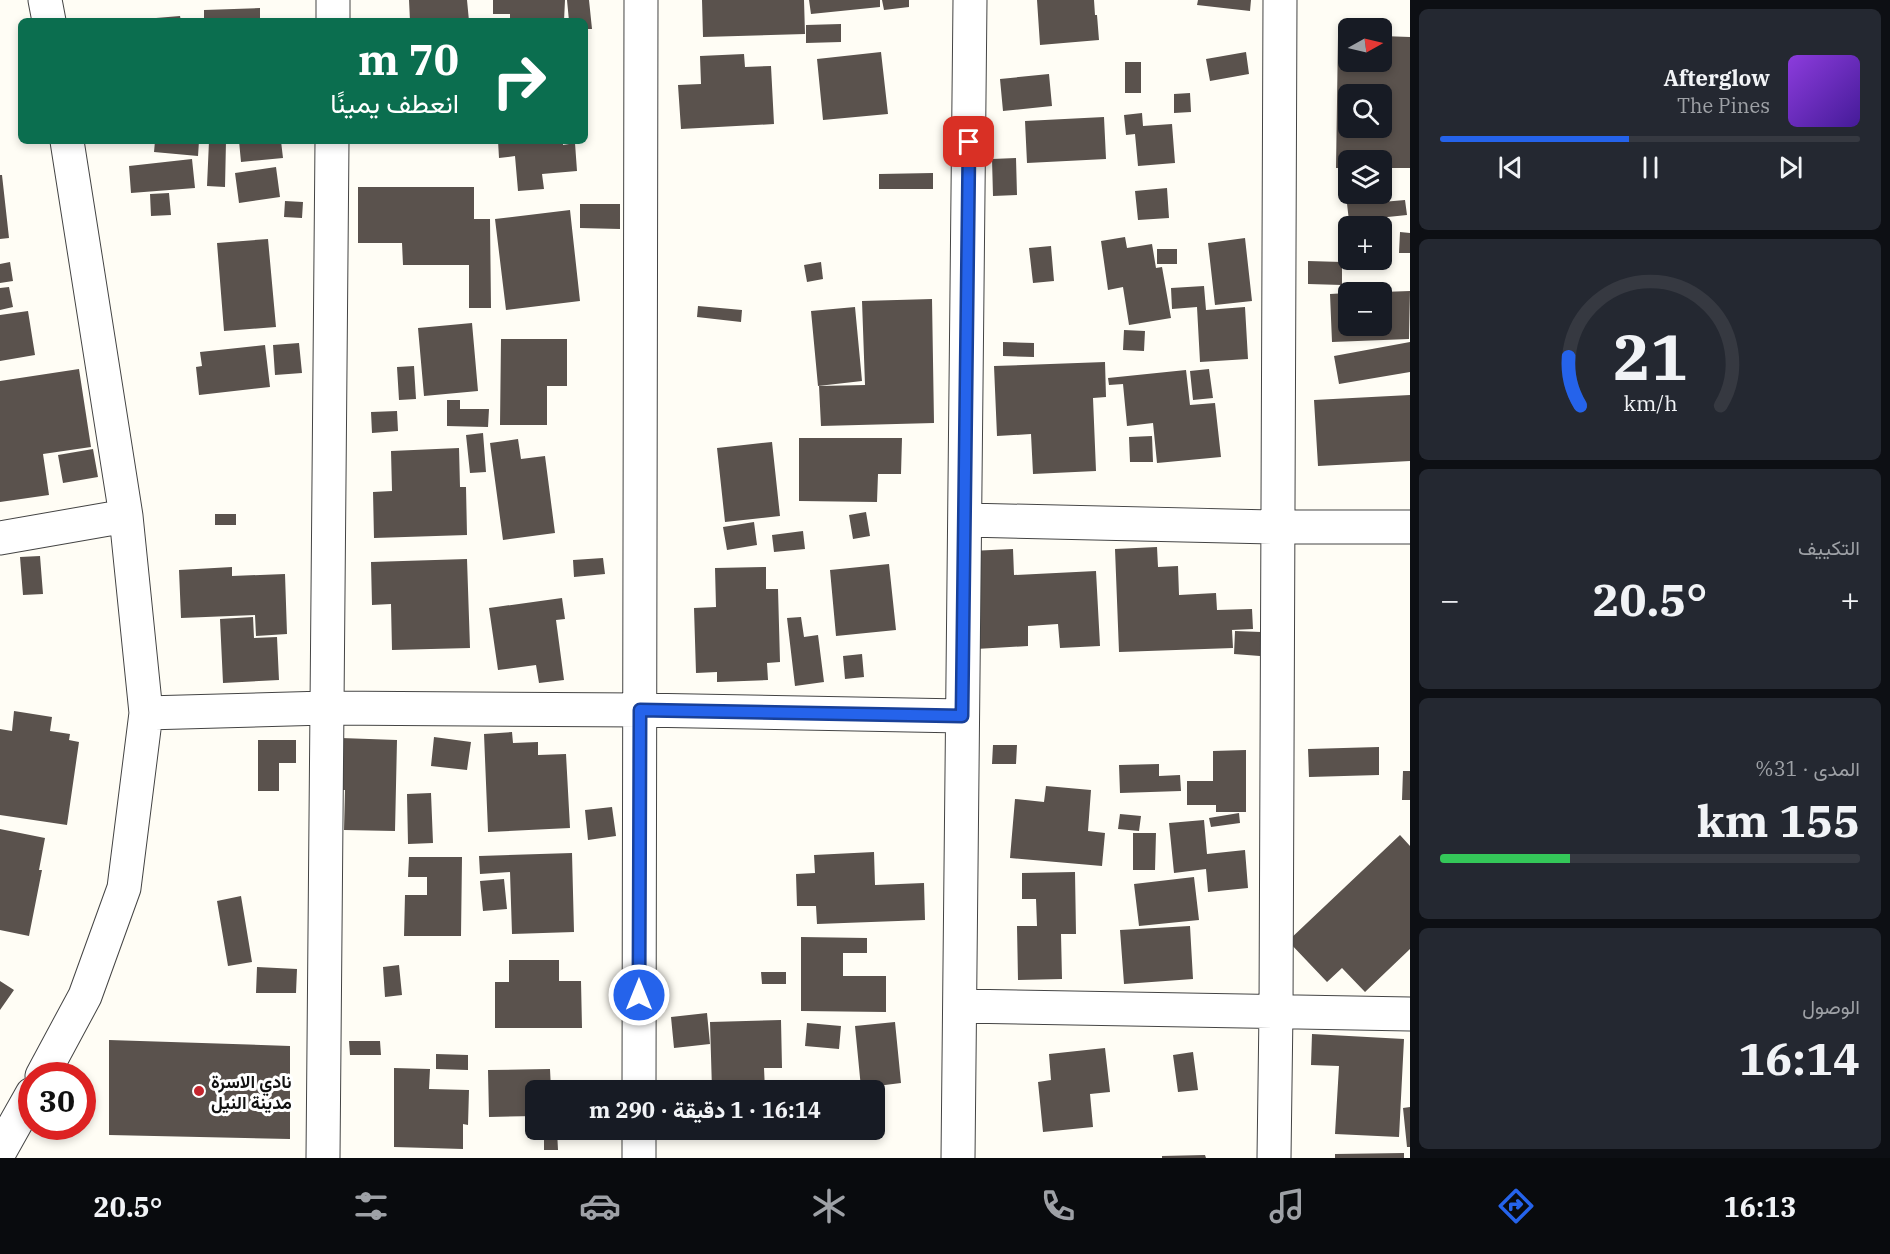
<!DOCTYPE html>
<html lang="ar">
<head>
<meta charset="utf-8">
<style>
	:root { --surface:#171b24; --page:#242831; --text:#f1f3f6; --muted:#9ea1a6; --line:#363941; --accent:#2563eb }
	body { margin:0; font-family:"IBM Plex Serif",Vazirmatn,serif; background:var(--page); color:var(--text); direction:rtl; height:100vh; display:flex; flex-direction:column; font-size:22px; white-space:nowrap }
	* { box-sizing:border-box; margin:0 }
	p { font-size:20px; color:var(--muted) }
	.icon { flex:none; width:33px; height:33px; fill:none; stroke:currentColor; stroke-width:2; stroke-linecap:round; stroke-linejoin:round }
	.map { position:relative; flex:1; overflow:hidden; direction:ltr }
	.drawer { display:flex; flex-direction:column; gap:9px; padding:9px; background:#0d0f14; width:480px }
	.drawer>* { flex:none }
	.guide { position:absolute; left:18px; top:18px; width:570px; height:126px; border-radius:9px; box-shadow:0 3px 9px #0003; direction:rtl; background:#0b6e4f; color:#fff; overflow:hidden }
	.needle { width:39px; rotate:82deg }
	.controls { position:absolute; left:1338px; top:18px; display:grid; gap:12px }
	.controls a { display:grid; place-items:center; width:54px; height:54px; border-radius:9px; background:var(--surface); box-shadow:0 3px 9px #0003; font-size:30px }
	.speed { position:absolute; left:18px; top:1062px; display:flex; gap:12px; font-size:30px; font-weight:700; text-align:center }
	.speed>* { display:grid; place-content:center; width:78px; height:78px; border-radius:50%; background:var(--surface); box-shadow:0 3px 9px #0003; line-height:1 }
	.speed .limit { border:9px solid #d22; background:#fff; color:#111 }
	.pin { position:absolute; display:grid; place-items:center; width:51px; height:51px; color:#fff; margin:-26px; border-radius:12px; box-shadow:0 3px 9px #0006 }
	.me { position:absolute; width:66px; margin:-33px; rotate:0deg; stroke-linejoin:round; filter:drop-shadow(0 0 4px #0008) }
	.turn { display:flex; align-items:center; gap:21px; height:126px; padding:0 30px; font-size:27px }
	.turn .icon { width:78px; height:78px; stroke-width:2.5 }
	.turn b { display:block; font-size:42px; line-height:51px }
	.big { font-size:45px; font-weight:800; line-height:1.1 }
	.drawer .widget { flex:1; display:flex; flex-direction:column; justify-content:center; gap:9px; min-width:0; padding:0 21px; border-radius:9px; background:var(--page) }
	.drawer .dial { align-items:center; gap:0 }
	.dial svg { height:156px; overflow:visible; fill:none; stroke:var(--line); stroke-width:7; stroke-linecap:round; text-anchor:middle }
	.dial text { fill:var(--text); stroke:none }
	.song { display:flex; align-items:center; gap:18px }
	.cover { width:72px; height:72px; border-radius:9px; background:linear-gradient(135deg,hsl(270 70% 55%),hsl(260 70% 35%)) }
	.played { height:6px; border-radius:3px; background:linear-gradient(90deg,var(--accent) 45%,var(--line) 45%) }
	.keys { display:flex; justify-content:space-around; direction:ltr }
	.heat { display:flex; justify-content:space-between; align-items:center; font-size:33px; direction:ltr }
	.charge { height:9px; border-radius:4px; background:linear-gradient(90deg,#34c759 31%,var(--line) 0) }
	.trip { position:absolute; left:525px; top:1080px; width:360px; height:60px; border-radius:9px; background:var(--surface); box-shadow:0 3px 9px #0003; font-weight:800; line-height:60px; text-align:center; direction:rtl }
	.tabs { display:flex; height:96px; justify-content:space-around; align-items:center; background:#090b0e; color:var(--muted) }
	.tabs .icon { width:42px; height:42px }
	.tabs .active { color:var(--accent) }
	.tabs b { font-size:27px; color:var(--text) }
	main { display:flex; flex:1; min-height:0 }
	.map>svg:first-child { display:block }
	.building { fill:#5a524d; fill-rule:evenodd }
	.lines { fill:none; stroke-linecap:round; stroke-linejoin:round }
	.minor-casing { stroke:#444; stroke-width:35 }
	.minor { stroke:#fff; stroke-width:33 }
	.route-casing { stroke:#184099; stroke-width:15 }
	.route { stroke:#2563eb; stroke-width:10 }
	.poi-dot { fill:#c4262e; stroke:#fff; stroke-width:2 }
	.labels { text-anchor:middle; dominant-baseline:central; stroke-width:6; stroke-linejoin:round; paint-order:stroke }
	.poi-label { font-size:18px; font-weight:bold; fill:#111; stroke:#fff; text-anchor:start }
</style>
</head>
<body>
<main>
<section class="drawer">
<div class="widget">
<div class="song"><i class="cover"></i><div><b>Afterglow</b><p>The Pines</p></div></div>
<div class="played"></div>
<div class="keys"><svg class="icon" aria-label="previous" viewBox="0 0 24 24"><path d="M18 5L8 12l10 7zM5 5v14"/></svg><svg class="icon" aria-label="pause" viewBox="0 0 24 24"><path d="M8 5v14M16 5v14"/></svg><svg class="icon" aria-label="next" viewBox="0 0 24 24"><path d="M6 5l10 7-10 7zM19 5v14"/></svg></div>
</div>
<div class="widget dial"><svg viewBox="0 0 100 80">
<path d="M14 69A42 42 0 1 1 86 69"/>
<path d="M14 69A42 42 0 0 1 8 44" stroke="#2563eb"/>
<text x="50" y="56" font-size="32" font-weight="700">21</text>
<text x="50" y="72" font-size="11">km/h</text>
</svg></div>
<div class="widget"><p>التكييف</p>
<div class="heat"><a>−</a><b class="big">20.5°</b><a>+</a></div>
</div>
<div class="widget"><p>المدى · 31%</p><b class="big">155 km</b><div class="charge"></div></div>
<div class="widget"><p>الوصول</p><b class="big">16:14</b></div>
</section>
<div class="map">
<svg width="1410" height="1158" viewBox="0 0 1410 1158">
	<rect width="100%" height="100%" fill="#fffdf5"/>
	<path class="building" d="M409 0H467L469 21H410Z
		M493 0H565L564 21H510V14H493Z
		M567 0H589L592 29H585V21H569Z
		M702 0H804L805 34 703 37Z
		M809 0H880V7L811 14Z
		M882 0H909V7L884 10Z
		M1037 0H1094L1095 15H1097L1099 40 1040 45Z
		M1198 0H1251L1250 11 1197 5Z
		M260 8V21H204V10Z
		M180 16 181 21H144V19Z
		M841 24V42L806 43V25Z
		M1338 36H1348V62H1382V36L1410 37V168H1382V160H1348V168H1336ZM1348 94H1382V128H1348Z
		M881 52 888 114 823 120 817 59Z
		M1246 52 1249 74 1210 81 1206 59Z
		M744 54 745 67 771 66 774 124 681 129 678 85 701 84 700 56Z
		M1125 62H1141V93H1125Z
		M1049 74 1052 106 1003 111 1000 79Z
		M1190 93 1191 112 1174 113V94Z
		M1142 113 1143 126 1172 124 1175 163 1138 166 1135 134 1126 135 1124 115Z
		M1104 117 1106 159 1027 163 1025 121Z
		M155 141H199L198 156 154 152Z
		M209 141H226L225 187 207 186Z
		M239 141H281L283 158 241 162Z
		M498 141H563V145L575 143 577 171 542 174 544 189 518 191 515 156 499 158Z
		M1016 158 1017 195 993 196 992 159Z
		M192 159 195 188 131 193 129 166Z
		M276 167 280 197 239 203 235 173Z
		M933 173V189H879V174Z
		M0 175H2L9 238 0 239Z
		M358 187H474V219H490L491 308H469V265H403L402 243H358Z
		M1167 188 1169 218 1138 220 1135 191Z
		M169 193 171 215 151 216 150 194Z
		M1370 194 1371 203 1405 200 1407 215 1349 221 1346 195Z
		M285 201 303 202 302 218 284 217Z
		M580 204H620V229L580 228Z
		M570 210 580 301 506 310 495 219Z
		M1400 232 1410 233V253H1399Z
		M1125 237 1127 248 1152 244 1156 268 1162 267 1171 318 1129 325 1123 287 1108 290 1101 241Z
		M1245 238 1252 301 1215 305 1208 243Z
		M268 239 276 327 224 331 217 243Z
		M1051 246 1054 281 1033 283 1029 248Z
		M1157 249H1177V264H1157Z
		M1347 260H1364V267L1346 266Z
		M1308 261 1342 262V285L1308 284Z
		M10 262 13 281 0 283V264Z
		M821 262 823 279 807 282 804 265Z
		M1204 286 1206 310 1245 307 1248 359 1200 362 1197 307 1172 309 1171 288Z
		M9 287 13 307 0 310V288Z
		M1410 291 1409 339 1332 342 1330 294 1348 293V326H1382V292Z
		M932 299 934 423 821 426 819 386 865 385 862 301Z
		M698 306 742 310 741 322 697 317Z
		M855 307 862 381 818 386 811 311Z
		M28 311 35 355 0 361V315Z
		M472 323 478 391 424 396 418 328Z
		M1124 330 1145 331 1144 351 1123 350Z
		M501 339H567V386H547V425H500Z
		M1003 342 1034 343V357L1003 356Z
		M1410 342V372L1339 384 1334 356Z
		M299 343 302 373 275 375 273 345Z
		M265 345 270 387 199 395 196 367 202 366 200 352Z
		M1105 362 1106 397 1093 398 1096 471 1033 474 1031 434 997 436 994 366Z
		M414 366 416 399 399 400 397 367Z
		M79 369 91 447 43 454 49 495 0 502V381Z
		M1209 369 1213 398 1193 400 1190 371Z
		M1186 370 1190 405 1215 403 1221 457 1157 463 1153 423 1127 426 1123 384 1109 385 1108 378Z
		M1410 395V461L1318 466 1314 400Z
		M447 400H460V409H489L488 427 447 426Z
		M397 411 398 431 372 433 371 412Z
		M483 433 486 472 470 473 466 435Z
		M1152 436 1153 462H1130L1129 437Z
		M799 438H902L901 474H878L877 502 799 501Z
		M518 439 521 459 545 456 555 533 503 540 490 443Z
		M772 442 780 516 725 522 717 448Z
		M459 448 460 487H466L467 535 374 538 373 492 392 491 391 451Z
		M93 449 98 477 63 483 58 455Z
		M866 512 870 536 853 539 849 515Z
		M215 514H236V525H215Z
		M754 522 757 545 727 550 723 527Z
		M803 531 805 549 774 552 772 535Z
		M1157 547 1158 567 1178 566 1179 595 1216 593 1217 610 1252 609 1253 629 1231 630H1232L1233 648 1119 652 1115 549Z
		M1013 549 1014 575 1096 571 1100 646 1060 648 1058 624 1028 626V646L976 649 970 551Z
		M40 556 43 594 23 595 20 557Z
		M603 558 605 574 574 577 573 560Z
		M467 559 470 648 392 650 391 604 372 605 371 562Z
		M889 564 896 630 836 636 830 570Z
		M232 567V576L285 574 287 634 256 636 255 615 181 618 179 570Z
		M766 567V589H778L780 662 767 663 768 680 717 682V672L696 673 694 608 716 607 715 568Z
		M562 598 565 619 556 620 564 680 539 683 536 665 498 670 489 608Z
		M253 617 254 638 277 637 279 680 223 683 220 619Z
		M801 617 804 637 818 635 824 682 795 686 787 618Z
		M1235 631 1261 632 1260 656 1234 654Z
		M862 654 864 677 845 679 843 656Z
		M14 711 52 717 50 731 70 734 69 740 79 742 67 825 0 815V729L12 731Z
		M512 732 513 743 538 742V755L566 754 570 828 488 832 484 734Z
		M434 737 471 742 467 770 431 766Z
		M341 738 397 740 395 831 344 830 345 790H340Z
		M258 740H296V763H279V791H258Z
		M993 745H1017L1016 764H992Z
		M1379 747V775L1309 777 1308 749Z
		M1246 750V812H1216V805H1187V781H1213V751Z
		M1159 764V776L1180 775 1181 791 1120 793 1119 765Z
		M1403 771H1410V800H1402Z
		M1046 786 1091 790 1088 831 1105 833 1102 866 1010 858 1015 799 1044 802Z
		M431 793 433 843 408 844 407 794Z
		M612 807 616 836 588 840 585 810Z
		M1239 813 1240 823 1211 827 1209 818Z
		M1120 814 1141 816 1139 831 1118 829Z
		M1204 820 1207 854 1245 850 1248 888 1208 892 1206 869 1174 873 1169 823Z
		M0 829 45 838 39 870H42L29 936 0 930Z
		M1133 833H1156L1155 870H1133Z
		M1400 835 1410 846V949L1365 992 1342 968 1327 982 1288 941Z
		M874 852 875 885 924 883 925 920 817 924 816 906H797L796 874 815 873 814 855Z
		M572 853 574 932 512 934 510 872 480 874 479 856Z
		M409 857H462L461 936H404L405 895H427V877H408Z
		M1075 872 1076 934H1061L1062 979 1018 980 1017 926H1037L1036 899H1022V873Z
		M1194 877 1199 920 1139 926 1134 884Z
		M504 879 507 909 483 911 480 881Z
		M241 896 252 962 228 966 217 901Z
		M1190 926 1193 979 1124 984 1120 930Z
		M801 937 867 938V953H843V976H886V1012L801 1011Z
		M509 960H559V981H581L582 1028H495V982H509Z
		M399 965 402 995 385 997 383 967Z
		M257 967 297 969 296 993H256Z
		M761 972H786V984H762Z
		M0 981 14 990 0 1010Z
		M707 1013 710 1044 674 1048 671 1017Z
		M781 1020 782 1068H764L765 1090H712L710 1022Z
		M895 1022 901 1083 861 1088 855 1026Z
		M807 1023 841 1026 839 1049 805 1046Z
		M1312 1034 1404 1039 1399 1137 1335 1134 1339 1066 1311 1065Z
		M109 1040 290 1046V1139L109 1135Z
		M349 1041H380L381 1055H350Z
		M1105 1048 1110 1092 1090 1094 1093 1127 1043 1132 1038 1082 1051 1080 1049 1054Z
		M1193 1052 1198 1090 1178 1092 1173 1055Z
		M436 1054 468 1055V1070L436 1069Z
		M394 1068 430 1069 429 1089 469 1090 468 1125 463 1124V1149L394 1147Z
		M550 1069 551 1090H536V1116L489 1117 488 1070Z
		M1410 1107V1147H1407L1403 1108Z
		M544 1130H557L558 1150H544Z
		M745 1130H781L780 1137 745 1132Z
		M1404 1153V1158H1335V1154Z
		M1205 1155 1206 1158H1162V1156Z"/>
	<g class="lines">
		<defs>
			<path id="minor" d="M45 0 49 21
				M333 21V0
				M966 520 1277 527H1410
				M0 538 126 516
				M146 713 326 708 640 710 962 716
				M960 1006 1410 1014
				M42 1076 85 996 124 888 146 713 126 516 67 141
				M639 1090 641 0
				M0 1151 32 1094
				M323 1158 332 141
				M639 1158V1130
				M958 1158 970 0
				M1274 1158 1276 1011 1280 0"/>
		</defs>
		<use href="#minor" class="minor-casing"/>
		<use href="#minor" class="minor"/>
	</g>
	<g class="lines">
		<defs>
			<path id="route" d="M639 995 640 710 962 716 969 142"/>
		</defs>
		<use href="#route" class="route-casing"/>
		<use href="#route" class="route"/>
	</g>
	<circle class="poi-dot" cx="199" cy="1091" r="6"/>
	<g class="labels">
		<g class="poi-label">
			<text x="211" y="1081">نادي الاسرة<tspan x="211" dy="21">مدينة النيل</tspan></text>
		</g>
	</g>
</svg>
<div class="controls">
<a><svg class="needle" viewBox="-14 -14 28 28"><path d="M0-13l5 13h-10z" fill="#e53935"/><path d="M0 13l5-13h-10z" fill="#9ea1a6"/></svg></a>
<a><svg class="icon" aria-label="search" viewBox="0 0 24 24"><circle cx="10" cy="10" r="6"/><path d="M15 15l6 6"/></svg></a>
<a><svg class="icon" aria-label="layers" viewBox="0 0 24 24"><path d="M12 4l9 5-9 5-9-5zM3 14l9 5 9-5"/></svg></a>
<a>+</a>
<a>−</a>
</div>
<div class="speed"><div class="limit">30</div></div>
<div class="pin" style="left:969px;top:142px;background:#d93025"><svg class="icon" aria-label="arrive" viewBox="0 0 24 24"><path d="M6 21V4h12l-3 4 3 4H6"/></svg></div>
<svg class="me" style="left:639px;top:995px" viewBox="-20 -20 40 40"><circle r="17" fill="#2563eb" stroke="#fff" stroke-width="3"/><path d="M0-11L8 9 0 5-8 9z" fill="#fff"/></svg>
<div class="trip">16:14 · 1 دقيقة · 290 m</div>
<div class="guide">
<div class="turn"><svg class="icon" aria-label="right" viewBox="0 0 24 24"><path d="M7 20v-9h11M14 6l5 5-5 5"/></svg><div><b>70 m</b>انعطف يمينًا</div></div>
</div>
</div>
</main>
<nav class="tabs">
<b>16:13</b>
<svg class="icon active" aria-label="directions" viewBox="0 0 24 24"><path d="M12 3l9 9-9 9-9-9zM9 14v-3h6M13 9l2 2-2 2"/></svg>
<svg class="icon" aria-label="music" viewBox="0 0 24 24"><path d="M9 18V5l10-2v13"/><circle cx="6" cy="18" r="3"/><circle cx="16" cy="16" r="3"/></svg>
<svg class="icon" aria-label="phone" viewBox="0 0 24 24"><path d="M5 4h4l2 5-3 2q2 4 5 5l2-3 5 2v4C11 20 4 13 5 4z"/></svg>
<svg class="icon" aria-label="climate" viewBox="0 0 24 24"><path d="M12 3v18M4 7l16 10M4 17L20 7"/></svg>
<svg class="icon" aria-label="car" viewBox="0 0 24 24"><path d="M5 17H2v-5l4-1 3-4h7l3 4 3 1v5h-3M9 17h6M6 11h13"/><circle cx="7" cy="17" r="2"/><circle cx="17" cy="17" r="2"/></svg>
<svg class="icon" aria-label="filters" viewBox="0 0 24 24"><path d="M4 7h16M4 17h16"/><circle cx="9" cy="7" r="2"/><circle cx="15" cy="17" r="2"/></svg>
<b>20.5°</b>
</nav>
</body>
</html>
